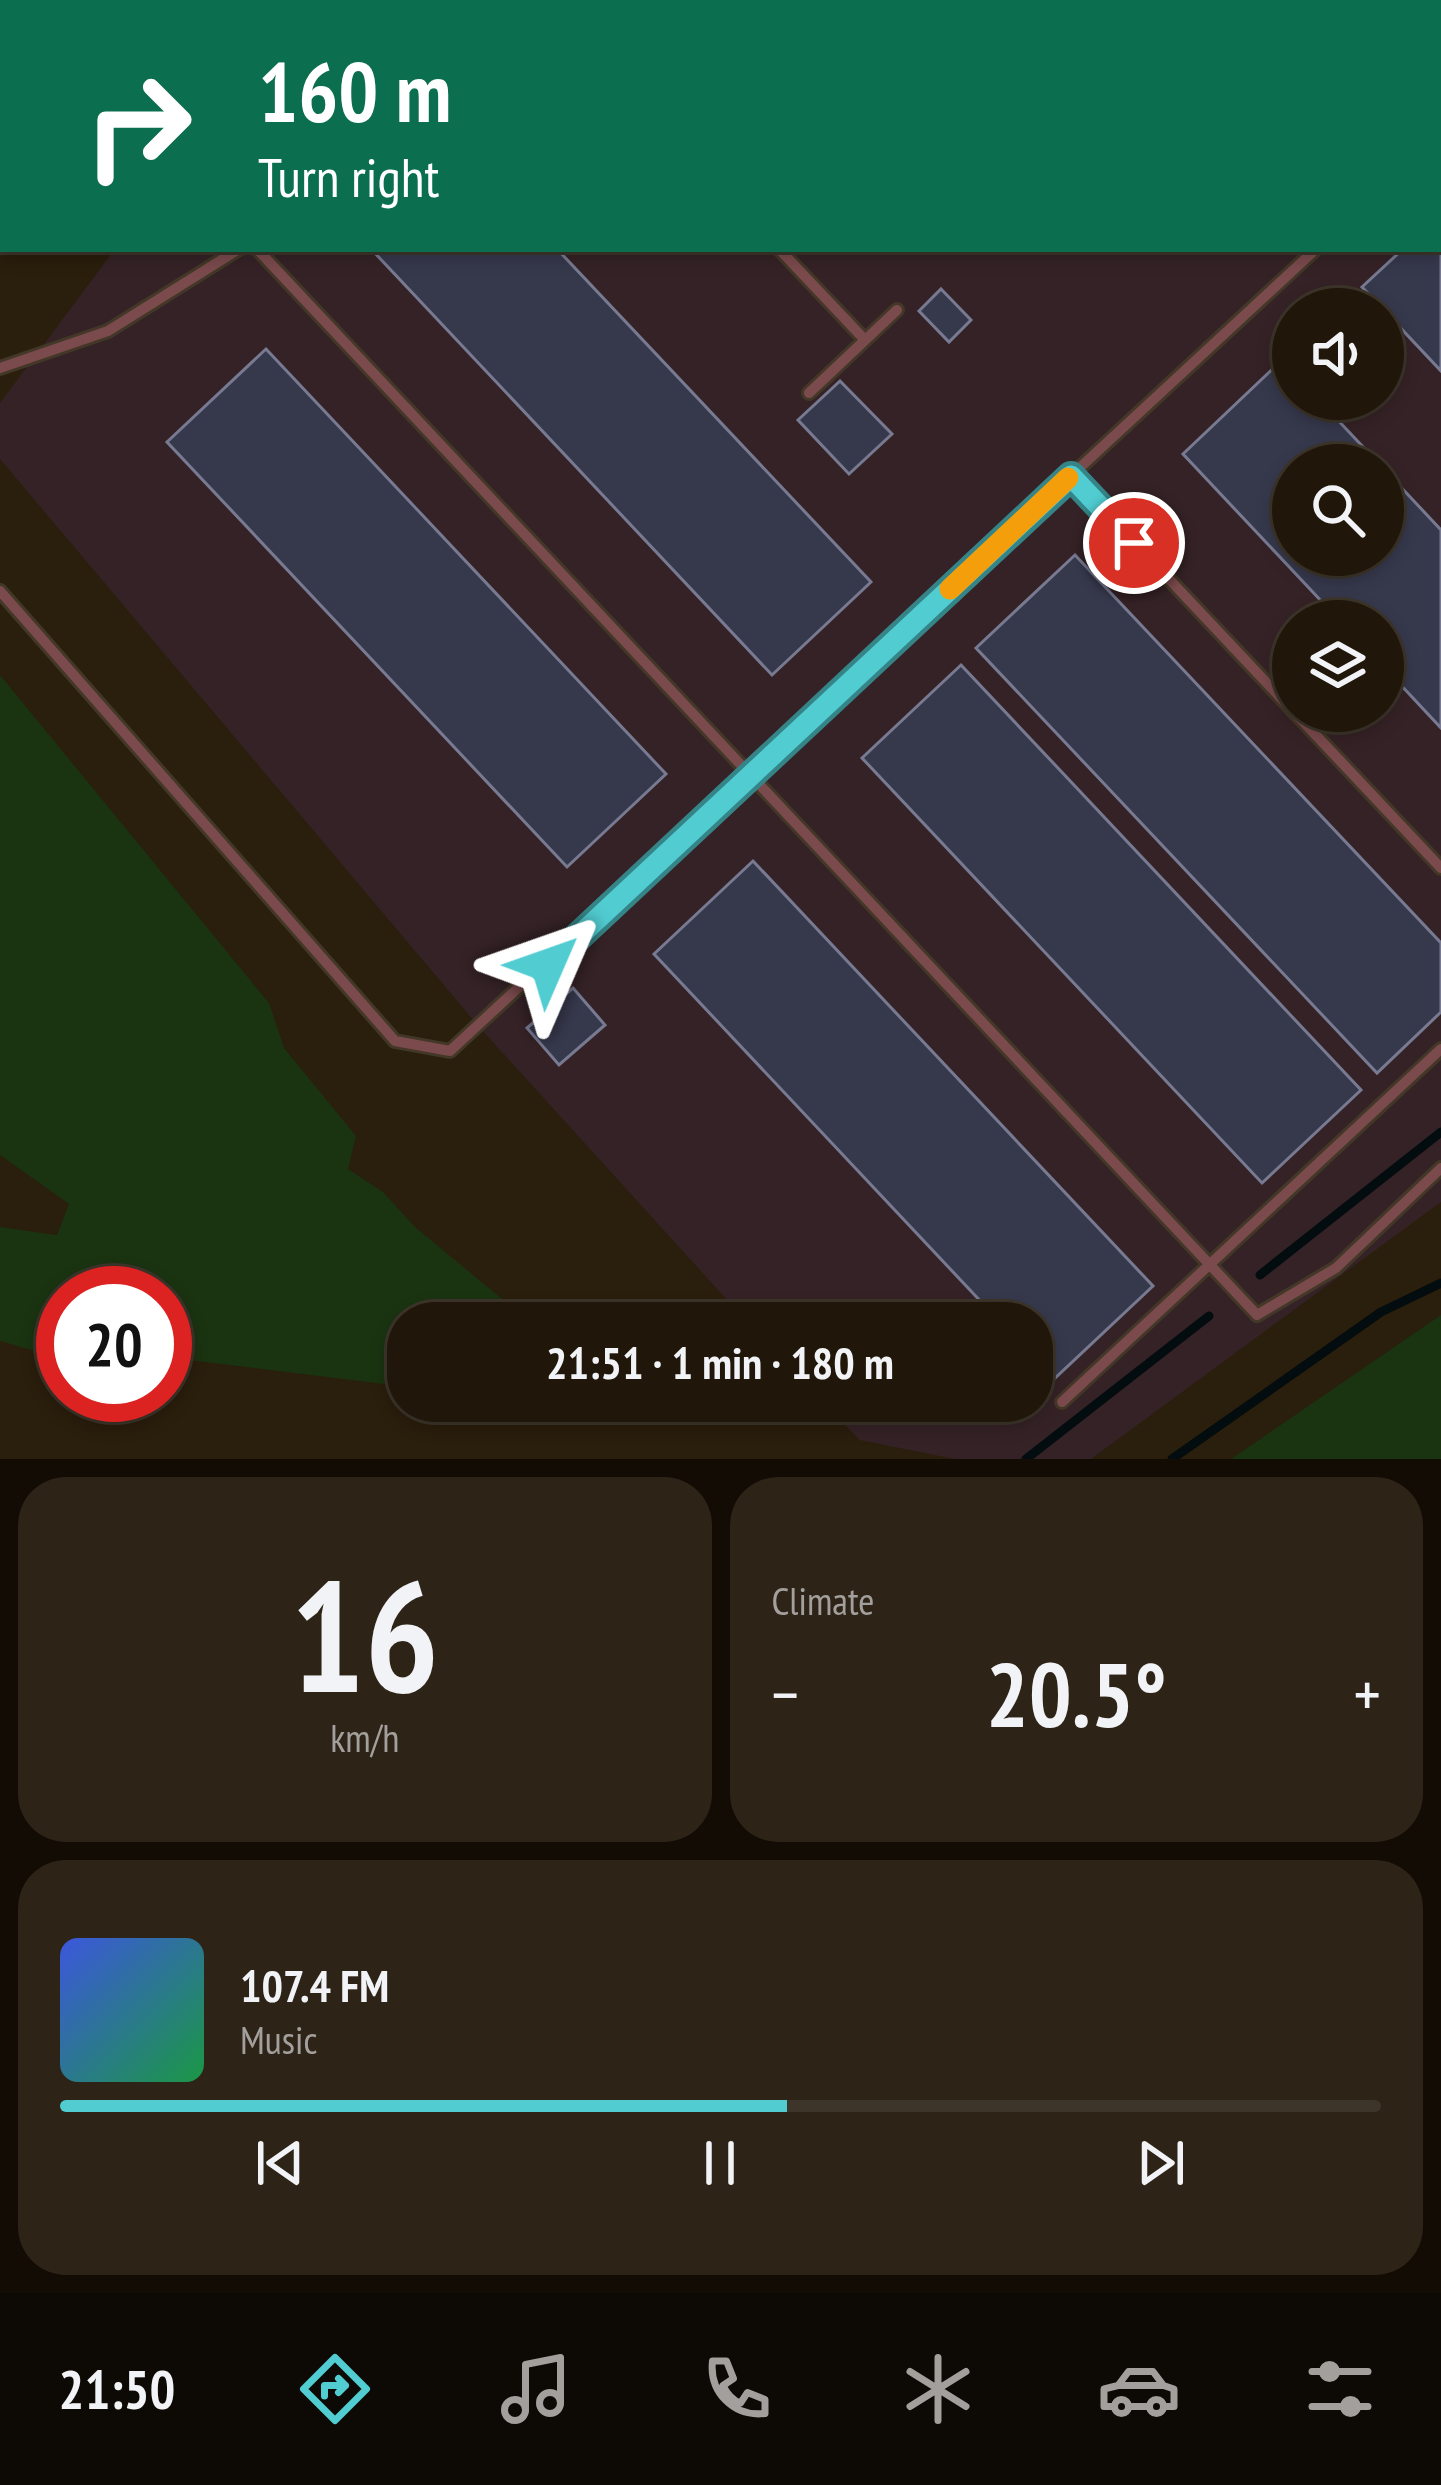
<!DOCTYPE html>
<html lang="en">
<head>
<meta charset="utf-8">
<style>
	:root { --surface:#201609; --page:#2d2317; --text:#f1f3f6; --muted:#a29f9c; --line:#3d352a; --accent:#51ccd1 }
	body { margin:0; font-family:"PT Sans Narrow",sans-serif; background:var(--page); color:var(--text); height:100vh; display:flex; flex-direction:column; font-size:45px; white-space:nowrap }
	* { box-sizing:border-box; margin:0 }
	p { font-size:39px; color:var(--muted) }
	.icon { flex:none; width:66px; height:66px; fill:none; stroke:currentColor; stroke-width:2; stroke-linecap:round; stroke-linejoin:round }
	.map { position:relative; height:1459px; overflow:hidden }
	.drawer { display:flex; flex-direction:column; gap:18px; padding:18px; background:#120c05; flex:1 }
	.drawer>* { flex:none }
	.top-card { position:absolute; left:0px; top:0px; width:1443px; height:252px; box-shadow:0 6px 18px #0003,0 0 0 3px var(--line); background:#0b6e4f; color:#fff; overflow:hidden }
	.buttons { position:absolute; left:1272px; top:288px; display:grid; gap:24px }
	.buttons a { display:grid; place-items:center; width:132px; height:132px; border-radius:50%; background:var(--surface); box-shadow:0 6px 18px #0003,0 0 0 3px var(--line); font-size:60px }
	.speed { position:absolute; left:36px; top:1266px; display:flex; gap:24px; font-size:60px; font-weight:700; text-align:center }
	.speed>* { display:grid; place-content:center; width:156px; height:156px; border-radius:50%; background:var(--surface); box-shadow:0 6px 18px #0003,0 0 0 3px var(--line); line-height:1 }
	.speed .limit { border:18px solid #d22; background:#fff; color:#111 }
	.pin { position:absolute; display:grid; place-items:center; width:102px; height:102px; color:#fff; margin:-51px; border:6px solid #fff; border-radius:50%; box-shadow:0 3px 12px #0007 }
	.me { position:absolute; width:132px; margin:-66px; rotate:47deg; stroke-linejoin:round; filter:drop-shadow(0 0 9px #0008) }
	.turn { display:flex; align-items:center; gap:42px; height:252px; padding:0 60px; font-size:54px }
	.turn .icon { width:156px; height:156px; stroke-width:2.5 }
	.turn b { display:block; font-size:84px; line-height:102px }
	.big { font-size:90px; font-weight:800; line-height:1.1 }
	.drawer .tile { flex:1; display:flex; flex-direction:column; justify-content:center; gap:18px; min-width:0; padding:0 42px; border-radius:48px; background:var(--page) }
	.drawer .dial { align-items:center; gap:0 }
	.dial b { font-size:156px; line-height:1 }
	.song { display:flex; align-items:center; gap:36px }
	.cover { width:144px; height:144px; border-radius:18px; background:linear-gradient(135deg,hsl(230 70% 55%),hsl(140 70% 35%)) }
	.played { height:12px; border-radius:6px; background:linear-gradient(90deg,var(--accent) 55%,var(--line) 55%) }
	.keys { display:flex; justify-content:space-around; direction:ltr }
	.heat { display:flex; justify-content:space-between; align-items:center; font-size:66px; direction:ltr }
	.drawer .tiles { flex:1; display:grid; gap:18px; grid-template-columns:1fr 1fr }
	.tile:last-child { grid-column:span 2 }
	.trip { position:absolute; left:387px; top:1302px; width:666px; height:120px; border-radius:48px; background:var(--surface); box-shadow:0 6px 18px #0003,0 0 0 3px var(--line); font-weight:800; line-height:120px; text-align:center }
	.tabs { display:flex; height:192px; justify-content:space-around; align-items:center; background:#0d0904; color:var(--muted) }
	.tabs .icon { width:84px; height:84px }
	.tabs .selected { color:var(--accent) }
	.tabs b { font-size:54px; color:var(--text) }
	.map>svg:first-child { display:block }
	.industrial { fill:#352226; fill-rule:evenodd }
	.green { fill:#1a3311 }
	.lines { fill:none; stroke-linecap:round; stroke-linejoin:round }
	.stream { stroke:#030c0e; stroke-width:9 }
	.building { fill:#36384c; stroke:#777a91; stroke-width:3 }
	.lane-casing { stroke:#433827; stroke-width:16 }
	.lane { stroke:#7b4a4d; stroke-width:10 }
	.route-casing { stroke:#358588; stroke-width:30 }
	.route { stroke:#51ccd1; stroke-width:21 }
	.slow { stroke:#f59e0b; stroke-width:21 }
</style>
</head>
<body>
<div class="map">
<svg width="1441" height="1459" viewBox="0 0 1441 1459">
	<rect width="100%" height="100%" fill="#2a1e0c"/>
	<path class="industrial" d="M373 0H1441V1202L1091 1459H955L860 1440 821 1401H1032V1323H748L480 1028 0 459V403L115 249H1440V3H370ZM1293 309H1383V399H1293ZM1293 465H1383V555H1293ZM1293 621H1383V711H1293Z"/>
	<path class="green" d="M0 0H373L3 3V249H15L0 256Z
		M0 675 269 1003 284 1048 356 1136 348 1169 383 1192 415 1227 531 1323H408V1387L165 1357V1293H63V1359L0 1341V1227L57 1235 69 1204 0 1155Z
		M1441 1315V1459H1231Z
		M512 1401H625L635 1409 597 1422Z"/>
	<g class="lines">
		<path class="stream" d="M1260 1275 1441 1132
			M1026 1459 1209 1316
			M1172 1459 1381 1312 1441 1283"/>
	</g>
	<path class="building" d="M1084 0H1271L1274 3H1087Z
		M1441 213V371L1362 287 1403 249H1440Z
		M557 249 871 582 772 675 372 250Z
		M941 289 971 320 949 342 919 311Z
		M266 349 666 774 567 867 167 442Z
		M1282 360 1293 372V399H1318L1380 465H1293V555H1383V468L1441 530V728L1383 666V621H1340L1183 454Z
		M840 381 892 434 849 474 798 420Z
		M1075 555 1441 943V1012L1377 1073 976 648Z
		M961 665 1361 1090 1262 1183 862 758Z
		M753 861 1153 1286 1054 1379 1032 1355V1323H1001L654 954Z
		M573 988 605 1025 559 1065 527 1028Z"/>
	<g class="lines">
		<defs>
			<path id="lane" d="M542 0 545 3
				M1359 0 1362 3
				M509 3 513 0
				M1440 86 1441 87
				M1440 134 1441 133
				M257 249 1257 1315 1336 1268 1441 1168
				M779 249 865 340
				M0 368 108 331 239 249
				M809 393 897 310
				M1071 475 1441 868
				M0 591 395 1041 450 1051 1316 249
				M1062 1402 1441 1049"/>
		</defs>
		<use href="#lane" class="lane-casing"/>
		<use href="#lane" class="lane"/>
	</g>
	<g class="lines">
		<defs>
			<path id="route" d="M548 965 1071 476 1134 543"/>
		</defs>
		<use href="#route" class="route-casing"/>
		<use href="#route" class="route"/>
		<path class="slow" d="M950 589 1068 478"/>
	</g>
</svg>
<div class="buttons">
<a><svg class="icon" aria-label="sound" viewBox="0 0 24 24"><path d="M4 9h4l5-4v14l-5-4H4zM17 9q2 3 0 6"/></svg></a>
<a><svg class="icon" aria-label="search" viewBox="0 0 24 24"><circle cx="10" cy="10" r="6"/><path d="M15 15l6 6"/></svg></a>
<a><svg class="icon" aria-label="layers" viewBox="0 0 24 24"><path d="M12 4l9 5-9 5-9-5zM3 14l9 5 9-5"/></svg></a>
</div>
<div class="speed"><div class="limit">20</div></div>
<div class="pin" style="left:1134px;top:543px;background:#d93025"><svg class="icon" aria-label="arrive" viewBox="0 0 24 24"><path d="M6 21V4h12l-3 4 3 4H6"/></svg></div>
<svg class="me" style="left:548px;top:965px" viewBox="-20 -20 40 40"><path d="M0-17L14 15 0 8-14 15z" fill="#51ccd1" stroke="#fff" stroke-width="4"/></svg>
<div class="trip">21:51 · 1 min · 180 m</div>
<div class="top-card">
<div class="turn"><svg class="icon" aria-label="right" viewBox="0 0 24 24"><path d="M7 20v-9h11M14 6l5 5-5 5"/></svg><div><b>160 m</b>Turn right</div></div>
</div>
</div>
<section class="drawer">
<div class="tiles">
<div class="tile dial"><b>16</b><p>km/h</p></div>
<div class="tile"><p>Climate</p>
<div class="heat"><a>−</a><b class="big">20.5°</b><a>+</a></div>
</div>
<div class="tile">
<div class="song"><i class="cover"></i><div><b>107.4 FM</b><p>Music</p></div></div>
<div class="played"></div>
<div class="keys"><svg class="icon" aria-label="previous" viewBox="0 0 24 24"><path d="M18 5L8 12l10 7zM5 5v14"/></svg><svg class="icon" aria-label="pause" viewBox="0 0 24 24"><path d="M8 5v14M16 5v14"/></svg><svg class="icon" aria-label="next" viewBox="0 0 24 24"><path d="M6 5l10 7-10 7zM19 5v14"/></svg></div>
</div>
</div>
</section>
<nav class="tabs">
<b>21:50</b>
<svg class="icon selected" aria-label="directions" viewBox="0 0 24 24"><path d="M12 3l9 9-9 9-9-9zM9 14v-3h6M13 9l2 2-2 2"/></svg>
<svg class="icon" aria-label="music" viewBox="0 0 24 24"><path d="M9 18V5l10-2v13"/><circle cx="6" cy="18" r="3"/><circle cx="16" cy="16" r="3"/></svg>
<svg class="icon" aria-label="phone" viewBox="0 0 24 24"><path d="M5 4h4l2 5-3 2q2 4 5 5l2-3 5 2v4C11 20 4 13 5 4z"/></svg>
<svg class="icon" aria-label="climate" viewBox="0 0 24 24"><path d="M12 3v18M4 7l16 10M4 17L20 7"/></svg>
<svg class="icon" aria-label="car" viewBox="0 0 24 24"><path d="M5 17H2v-5l4-1 3-4h7l3 4 3 1v5h-3M9 17h6M6 11h13"/><circle cx="7" cy="17" r="2"/><circle cx="17" cy="17" r="2"/></svg>
<svg class="icon" aria-label="filters" viewBox="0 0 24 24"><path d="M4 7h16M4 17h16"/><circle cx="9" cy="7" r="2"/><circle cx="15" cy="17" r="2"/></svg>
</nav>
</body>
</html>
